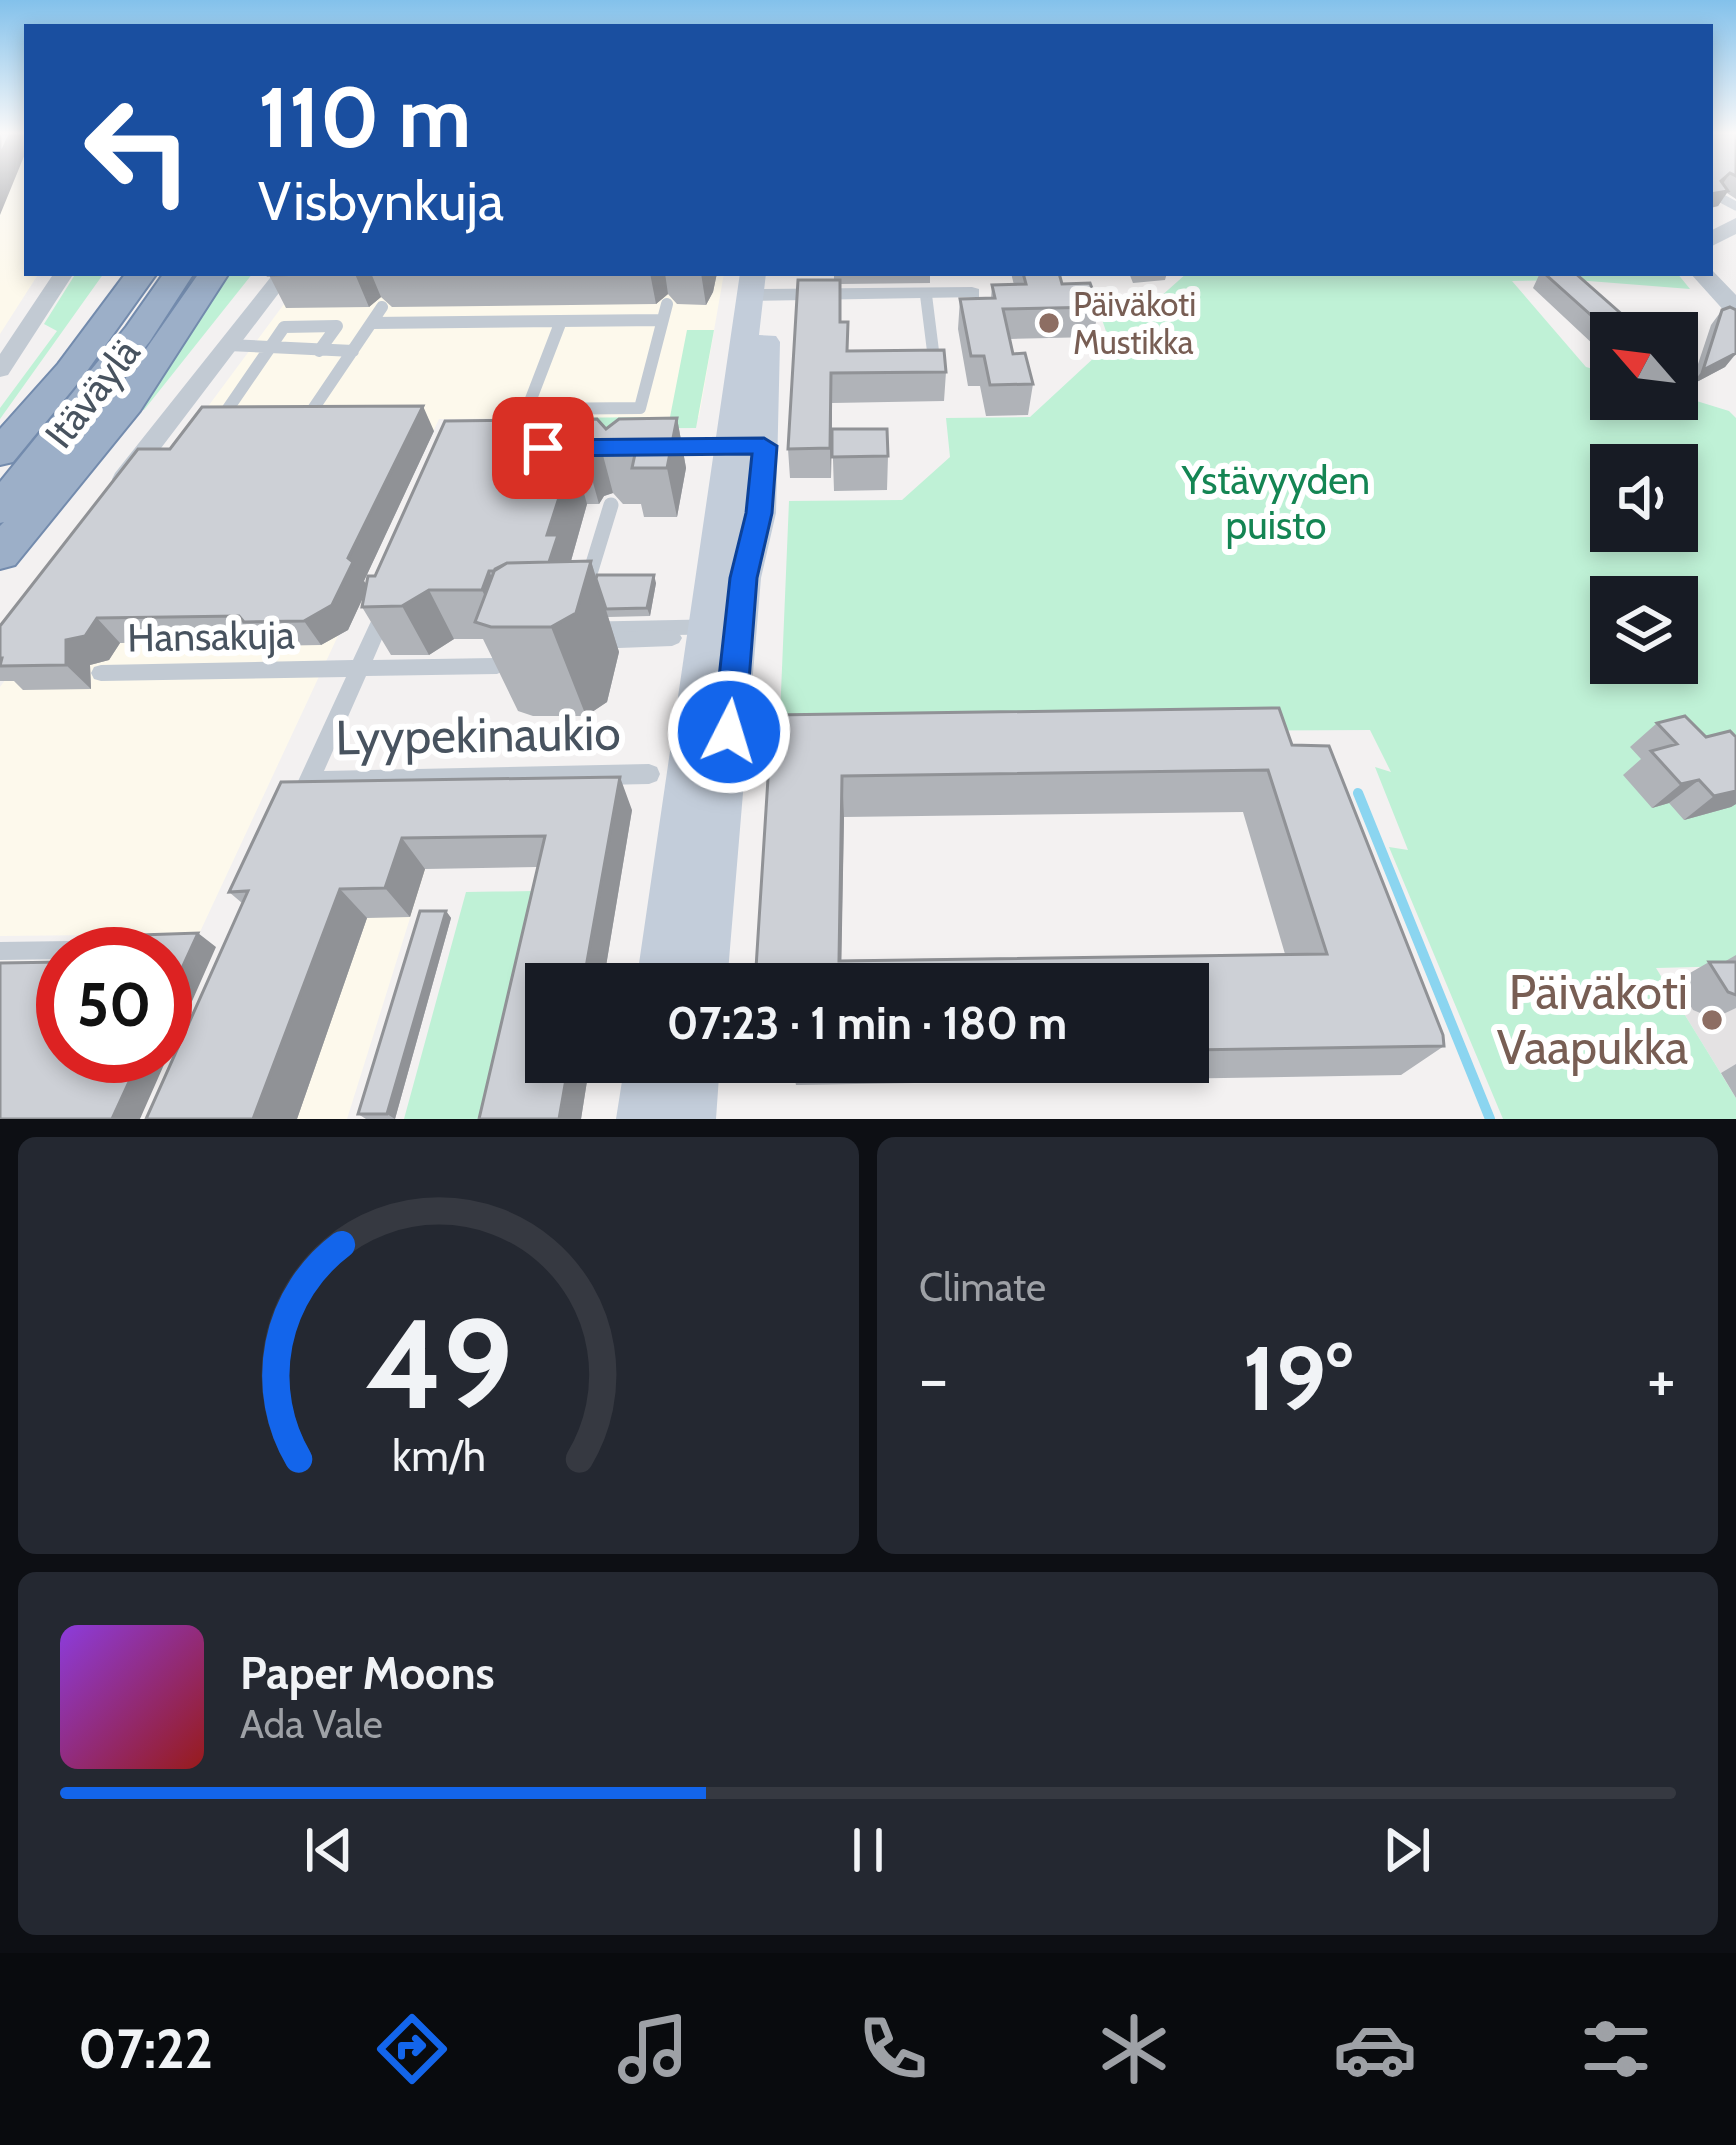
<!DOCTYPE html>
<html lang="en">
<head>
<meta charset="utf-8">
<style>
	:root { --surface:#171b24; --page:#242831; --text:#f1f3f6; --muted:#9ea1a6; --line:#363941; --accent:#1365eb }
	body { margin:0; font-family:Cabin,sans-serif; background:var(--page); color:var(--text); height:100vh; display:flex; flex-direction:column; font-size:45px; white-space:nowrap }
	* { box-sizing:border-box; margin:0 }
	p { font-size:39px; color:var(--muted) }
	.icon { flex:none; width:66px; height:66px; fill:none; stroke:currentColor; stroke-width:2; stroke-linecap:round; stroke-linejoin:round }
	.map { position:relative; height:1119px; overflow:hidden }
	.details { display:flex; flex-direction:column; gap:18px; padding:18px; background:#0d0f14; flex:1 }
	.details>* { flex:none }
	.top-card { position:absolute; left:24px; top:24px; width:1689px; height:252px; border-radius:0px; box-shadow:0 6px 18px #0003; background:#1a4fa0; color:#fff; overflow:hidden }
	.needle { width:78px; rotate:298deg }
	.fabs { position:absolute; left:1590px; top:312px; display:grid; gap:24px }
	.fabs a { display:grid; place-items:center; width:108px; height:108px; border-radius:0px; background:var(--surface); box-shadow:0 6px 18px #0003; font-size:60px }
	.speed { position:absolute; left:36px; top:927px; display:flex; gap:24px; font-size:60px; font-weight:700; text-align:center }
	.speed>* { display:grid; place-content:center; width:156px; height:156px; border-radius:50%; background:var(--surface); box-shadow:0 6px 18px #0003; line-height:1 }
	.speed .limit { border:18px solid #d22; background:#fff; color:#111 }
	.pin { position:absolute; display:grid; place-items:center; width:102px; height:102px; color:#fff; margin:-51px; border-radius:24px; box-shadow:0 6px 18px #0006 }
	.me { position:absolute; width:132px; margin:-66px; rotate:5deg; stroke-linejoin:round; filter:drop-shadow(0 0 9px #0008) }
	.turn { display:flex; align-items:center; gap:42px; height:252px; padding:0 36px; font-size:54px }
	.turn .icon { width:156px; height:156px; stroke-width:2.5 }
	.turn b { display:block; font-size:84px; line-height:102px }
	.big { font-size:90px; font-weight:700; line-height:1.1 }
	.details .widget { flex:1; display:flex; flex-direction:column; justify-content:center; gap:18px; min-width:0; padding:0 42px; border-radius:18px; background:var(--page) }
	.details .dial { align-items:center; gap:0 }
	.dial svg { height:312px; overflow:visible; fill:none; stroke:var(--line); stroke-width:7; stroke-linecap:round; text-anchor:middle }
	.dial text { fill:var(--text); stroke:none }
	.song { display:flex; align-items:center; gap:36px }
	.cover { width:144px; height:144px; border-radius:18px; background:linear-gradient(135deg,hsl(270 70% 55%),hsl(0 70% 35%)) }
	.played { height:12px; border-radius:6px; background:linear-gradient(90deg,var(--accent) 40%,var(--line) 40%) }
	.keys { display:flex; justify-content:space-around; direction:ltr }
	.heat { display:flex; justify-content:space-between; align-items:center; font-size:66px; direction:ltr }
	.details .tiles { flex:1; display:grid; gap:18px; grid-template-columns:1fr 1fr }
	.widget:last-child { grid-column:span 2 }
	.trip { position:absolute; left:525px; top:963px; width:684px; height:120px; border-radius:0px; background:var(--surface); box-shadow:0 6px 18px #0003; font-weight:700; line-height:120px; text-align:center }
	.tab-bar { display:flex; height:192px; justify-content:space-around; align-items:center; background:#090b0e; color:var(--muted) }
	.tab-bar .icon { width:84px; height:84px }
	.tab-bar .active { color:var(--accent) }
	.tab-bar b { font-size:54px; color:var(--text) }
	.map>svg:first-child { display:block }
	.commercial { fill:#fdf9ec }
	.education { fill:#e4e2e3 }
	.green { fill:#bff1d6; fill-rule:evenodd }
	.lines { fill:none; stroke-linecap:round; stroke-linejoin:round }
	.stream { stroke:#8bd5f0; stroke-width:10 }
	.trunk-casing { stroke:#738bad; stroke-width:4 }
	.service-far3 { stroke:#c2cad3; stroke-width:9 }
	.service-far2 { stroke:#c2cad3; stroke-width:12 }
	.service-far1 { stroke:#c2cad3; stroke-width:15 }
	.service { stroke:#c2cad3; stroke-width:18 }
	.pedestrian { fill:#c2cad3; fill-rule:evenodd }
	.minor { fill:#c2cad3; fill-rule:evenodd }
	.tertiary { fill:#c2cad3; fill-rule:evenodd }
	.secondary { fill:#c3cdda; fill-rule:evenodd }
	.trunk { fill:#9cafc8; fill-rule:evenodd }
	.wall { fill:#b0b3b8; fill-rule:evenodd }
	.shaded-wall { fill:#909296 }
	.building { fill:#cdd0d6; stroke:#909296; stroke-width:3; fill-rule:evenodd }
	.route { fill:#1365eb; stroke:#0c4299; stroke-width:3 }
	.education-dot { fill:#8d6e63; stroke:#fff; stroke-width:4.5 }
	.labels { text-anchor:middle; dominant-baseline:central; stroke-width:12; stroke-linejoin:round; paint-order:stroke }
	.far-education-label { font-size:33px; fill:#785e54; stroke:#fff; text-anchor:start }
	.street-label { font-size:39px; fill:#48535f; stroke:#fff }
	.park-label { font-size:39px; fill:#148553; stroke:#fff }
	.near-street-label { font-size:48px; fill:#48535f; stroke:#fff }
	.near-education-label { font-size:48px; fill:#785e54; stroke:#fff; text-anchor:end }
</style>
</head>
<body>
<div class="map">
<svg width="1736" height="1119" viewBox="0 0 1736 1119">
	<rect width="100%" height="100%" fill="#f3f1f1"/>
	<path class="commercial" d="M0 132H27V273H39L0 334Z
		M307 273H724L699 417 439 419 199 934 0 936V687Z
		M443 813 347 1119H199Z"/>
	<path class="education" d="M1736 980V1098L1664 981Z"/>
	<path class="green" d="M76 273H104L0 419V408L57 331 44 324Z
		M226 273H253L144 410 134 411 190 334Z
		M1187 273H1677L1690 289 1576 280 1512 281 1586 367 1611 374V399H1677V395L1729 411 1736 418V966L1656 968 1736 1098V1119H1503L1389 847 1408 850 1375 767 1391 772 1370 730 1007 732 779 740 789 501 902 500 950 457 946 418 1030 417 1110 343 1095 299 1159 298ZM1611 465H1677V531H1611ZM1611 597H1677V663H1611Z
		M687 330H714L696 428 529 429 548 418 670 417Z
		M534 891 484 1119H404L466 892Z"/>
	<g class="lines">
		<path class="stream" d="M1358 793 1490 1119"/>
		<defs>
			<path id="trunk" d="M126 273H157L82 378 13 462 0 465V429L58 364Z
				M164 273H194L150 341 66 451 114 395 199 273H229L140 411 15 565 0 569V526L4 522 0 523V482L126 327Z"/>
		</defs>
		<use href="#trunk" class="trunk-casing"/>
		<path class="service-far3" d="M1719 197 1736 206
			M926 293 927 298"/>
		<path class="service-far2" d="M926 295 933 351
			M372 323 662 320
			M228 345 353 351
			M527 409 640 408 667 304
			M526 412 561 321
			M309 415 382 307
			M223 416 284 327 337 326 319 351"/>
		<path class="service-far1" d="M588 580 611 505
			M598 629 702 627"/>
		<path class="service" d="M0 951 143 949"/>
		<path class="pedestrian" d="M386 602 393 604 395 609 373 660 494 658 514 649 521 651 524 657 521 663 497 674 366 676 324 771 649 764 657 767 660 774 657 781 649 784 316 791 307 810 299 813 291 810 288 803 346 677 101 681 94 679 91 673 94 667 101 665 353 660 379 604Z
			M672 630 679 633 682 638 679 643 672 646 592 649 585 646 582 641 585 636 592 633Z"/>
		<path class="minor" d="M54 273H74L8 375 0 377V354Z
			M274 273H294L133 485H115L112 479 115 473Z
			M972 287 979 289V297L750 301 740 295 750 289Z
			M748 438 760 446 756 452 649 455 637 447 649 439Z"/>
		<path class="tertiary" d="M1736 218V234L1710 247V231Z
			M1710 268 1736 295V316L1727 314 1690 273H1710Z"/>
		<path class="secondary" d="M740 273H766L759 335 776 336 780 342 776 513 761 578 727 984H636Z
			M625 1062H720L716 1119H616Z"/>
		<use href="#trunk" class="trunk"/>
	</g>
	<path class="wall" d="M1710 132H1736V199L1727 193 1718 206 1710 208Z
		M270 273H717L713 292 706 305 677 304 668 294 656 304 392 307 381 297 369 307 286 308 269 275Z
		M834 273H930V283L840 284 841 322H848V351L946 372 944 401 832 403 831 478H790L788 449 834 280Z
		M1011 273H1059L1062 284 1099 307 1093 337 1010 339 1013 354 1033 384 1028 415 986 416 980 386H968L958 329 960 299H991L992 285H1014Z
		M1129 273H1167L1165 280 1133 283Z
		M1540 273H1575L1611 333V361L1533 288Z
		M1722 310 1736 354 1725 367 1691 385 1711 325Z
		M677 418 686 468 677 517H644L641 504H623L613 493 604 496 599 504H587L571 561H591L596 579 656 583 650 616 608 617 619 652 607 702 586 716H533L518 711 483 639H454L429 655H391L362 607 364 595 348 630 321 645 263 646 257 641 120 643 109 660 90 665 91 689 23 690 14 681H0V626L170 449 434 431 364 581 366 584 375 576 606 429Z
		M832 429 888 456 887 490 834 491Z
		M772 715 1292 745 1444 1046 1401 1075 796 1085 791 1062H1188V984H755ZM1243 812 1285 954 841 960 844 817Z
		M1657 723 1706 737H1736V804L1731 807 1684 820 1669 803 1652 808 1623 775 1641 759 1630 747Z
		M281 782 632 810 603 984H546V1062H590L581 1119H479L537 867 425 869 410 917 367 918 297 1119H146L242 903 229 892Z
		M446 911 451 918 395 1119H366L358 1114Z
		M1736 955V1008L1719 1016 1710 1017 1693 1010 1676 981 1709 962H1724Z
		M1736 1064V1098L1721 1073Z"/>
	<path class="shaded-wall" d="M11 132H27V149L0 215V156Z
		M1730 173 1720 188 1728 191 1718 206 1710 208V194L1721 181Z
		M356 273H371L381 297 369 307 355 274Z
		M650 273H665L668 294 656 304Z
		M701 273H717L713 292 706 305Z
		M1736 353 1725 367 1691 385 1703 370Z
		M831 373 832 403 831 478 830 448Z
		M423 406 434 431 364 581 368 587 348 630 321 645 304 621 348 558Z
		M677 418 686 468 677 517 667 468Z
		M600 444 613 493 604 496 599 504 585 454 590 446Z
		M573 454 587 504 569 568 591 561 619 652 607 702 586 716 551 627 547 571V535Z
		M489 571 511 620 499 627 482 590Z
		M654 575 656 583 650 616 647 608Z
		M429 590 454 639 429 655 402 606Z
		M97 618 120 643 109 660 90 665 91 689 66 665V640Z
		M842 776 844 817 841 984 839 961Z
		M620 777 632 810 603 984H583Z
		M1699 780 1669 803 1652 808 1681 784Z
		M1736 791V804L1731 807 1684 820 1714 796Z
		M402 838 425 869 410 917 385 888Z
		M340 889 367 918 297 1119H253Z
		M446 911 451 918 395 1119 387 1114Z
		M198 933 216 947 140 1119H112L141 1056H165V1005Z
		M569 1062H590L581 1119H559Z"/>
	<path class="building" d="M0 132H11L0 156Z
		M1710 132H1736V176L1730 173 1721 181 1728 191 1710 194Z
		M270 273H356L269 275Z
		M377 273H493L379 274Z
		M1023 273H1059L1062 284 1090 283 1099 307 1003 309 1013 354 1025 353 1033 384 990 385 984 356H971L960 299 995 298 992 285 1026 284Z
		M1544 273H1575L1643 333H1611Z
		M798 280H840V322H848L847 351 944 350 946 372 831 373 830 448 788 449Z
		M1730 307 1736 310V353L1703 370 1722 310Z
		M423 406 348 558 353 562 332 605 304 621 244 622 239 616 97 618 85 636 66 640V665L0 666 2 658H0V626L138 449H170L202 407Z
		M677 418 667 468H632L635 454H610L600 444 590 446 585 454H573L547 535H558L549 562 507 563 494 571H489L482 590H429L402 606 362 607 368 576H375L445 421 597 419 606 429 619 419Z
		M832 429H887L888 456 832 457Z
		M591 561 576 613 551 627H491L475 622 495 569 507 563Z
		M597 575H654L647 608 606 609 596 579Z
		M1279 708 1292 745 1329 746 1443 1035 1444 1046 1188 1050V984H755L772 715ZM1268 770 1327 954 839 961 842 776Z
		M1685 716 1706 737 1730 731 1736 737V791L1714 796 1699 780 1681 784 1651 751 1677 744 1657 723Z
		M620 777 583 984H546V1062H569L559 1119H479L545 836 402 838 385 888 340 889 253 1119H146L248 891 229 892 281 782Z
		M420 911H446L387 1114H358Z
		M198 933 165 1005V954H130L140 935Z
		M63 962V1056H141L112 1119H0V963Z
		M1709 962H1736V995L1728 992Z"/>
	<linearGradient id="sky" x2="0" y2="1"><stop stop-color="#83c1eb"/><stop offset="0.46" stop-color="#faf9f9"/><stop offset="1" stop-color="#faf9f9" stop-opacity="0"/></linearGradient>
	<rect width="1736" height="289" fill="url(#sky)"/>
	<path class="route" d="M764 438 777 446 772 513 757 578 745 732 740 742 729 746 718 742 713 732 730 578 746 513 752 454 543 456 531 448 543 440Z"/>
	<g class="education-dot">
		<circle cx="1049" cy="323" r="12"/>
		<circle cx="1712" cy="1020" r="12"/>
	</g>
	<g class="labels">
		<g class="far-education-label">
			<text x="1073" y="304">Päiväkoti<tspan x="1073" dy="38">Mustikka</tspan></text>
		</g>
		<g class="street-label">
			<text transform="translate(92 393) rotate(-52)">Itäväylä</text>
			<text transform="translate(211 636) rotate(-1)">Hansakuja</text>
		</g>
		<g class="park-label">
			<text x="1276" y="480">Ystävyyden<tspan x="1276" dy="45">puisto</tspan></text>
		</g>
		<g class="near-street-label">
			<text transform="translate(478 735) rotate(-1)">Lyypekinaukio</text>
		</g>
		<g class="near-education-label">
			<text x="1688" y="992">Päiväkoti<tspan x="1688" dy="55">Vaapukka</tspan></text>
		</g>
	</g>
</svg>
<div class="fabs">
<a><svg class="needle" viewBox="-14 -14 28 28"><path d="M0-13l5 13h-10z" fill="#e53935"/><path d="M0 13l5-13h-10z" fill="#9ea1a6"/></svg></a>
<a><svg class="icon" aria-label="sound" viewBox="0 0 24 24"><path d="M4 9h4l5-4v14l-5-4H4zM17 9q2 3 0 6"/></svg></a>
<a><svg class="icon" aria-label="layers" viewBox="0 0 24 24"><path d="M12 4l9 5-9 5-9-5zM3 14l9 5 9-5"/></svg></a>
</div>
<div class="speed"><div class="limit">50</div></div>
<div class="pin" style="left:543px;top:448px;background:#d93025"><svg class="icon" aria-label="arrive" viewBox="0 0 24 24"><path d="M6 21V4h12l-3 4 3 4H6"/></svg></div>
<svg class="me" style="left:729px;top:732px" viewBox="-20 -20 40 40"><circle r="17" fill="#1365eb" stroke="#fff" stroke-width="3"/><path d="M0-11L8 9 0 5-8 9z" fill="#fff"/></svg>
<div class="trip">07:23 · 1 min · 180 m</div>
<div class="top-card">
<div class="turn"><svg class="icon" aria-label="left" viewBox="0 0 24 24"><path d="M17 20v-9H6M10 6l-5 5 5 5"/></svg><div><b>110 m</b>Visbynkuja</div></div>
</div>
</div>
<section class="details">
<div class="tiles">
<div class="widget dial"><svg viewBox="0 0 100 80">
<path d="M14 69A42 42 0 1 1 86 69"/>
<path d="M14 69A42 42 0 0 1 25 14" stroke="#1365eb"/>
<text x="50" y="56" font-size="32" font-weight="700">49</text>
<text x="50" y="72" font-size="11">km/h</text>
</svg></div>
<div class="widget"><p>Climate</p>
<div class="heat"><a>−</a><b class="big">19°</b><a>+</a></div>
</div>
<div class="widget">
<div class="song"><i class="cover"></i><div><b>Paper Moons</b><p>Ada Vale</p></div></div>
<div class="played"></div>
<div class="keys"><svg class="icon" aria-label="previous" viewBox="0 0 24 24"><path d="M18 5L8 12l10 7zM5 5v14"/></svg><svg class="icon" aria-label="pause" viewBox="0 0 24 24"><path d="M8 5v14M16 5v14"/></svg><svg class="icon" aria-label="next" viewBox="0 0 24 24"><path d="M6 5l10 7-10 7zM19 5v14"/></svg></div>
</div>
</div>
</section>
<nav class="tab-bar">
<b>07:22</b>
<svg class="icon active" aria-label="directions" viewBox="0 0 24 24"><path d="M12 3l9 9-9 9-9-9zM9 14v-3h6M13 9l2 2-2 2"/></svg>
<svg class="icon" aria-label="music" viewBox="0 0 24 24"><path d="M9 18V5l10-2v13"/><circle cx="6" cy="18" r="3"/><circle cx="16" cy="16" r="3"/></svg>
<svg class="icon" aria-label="phone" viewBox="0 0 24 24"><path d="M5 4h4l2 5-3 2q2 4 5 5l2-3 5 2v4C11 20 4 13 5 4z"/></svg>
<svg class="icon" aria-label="climate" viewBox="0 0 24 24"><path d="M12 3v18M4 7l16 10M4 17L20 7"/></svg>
<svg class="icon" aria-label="car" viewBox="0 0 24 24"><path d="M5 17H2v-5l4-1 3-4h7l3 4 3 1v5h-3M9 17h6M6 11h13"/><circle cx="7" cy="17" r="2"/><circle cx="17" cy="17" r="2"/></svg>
<svg class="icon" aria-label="filters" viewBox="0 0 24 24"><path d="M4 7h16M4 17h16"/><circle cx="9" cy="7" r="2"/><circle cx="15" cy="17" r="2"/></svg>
</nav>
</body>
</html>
